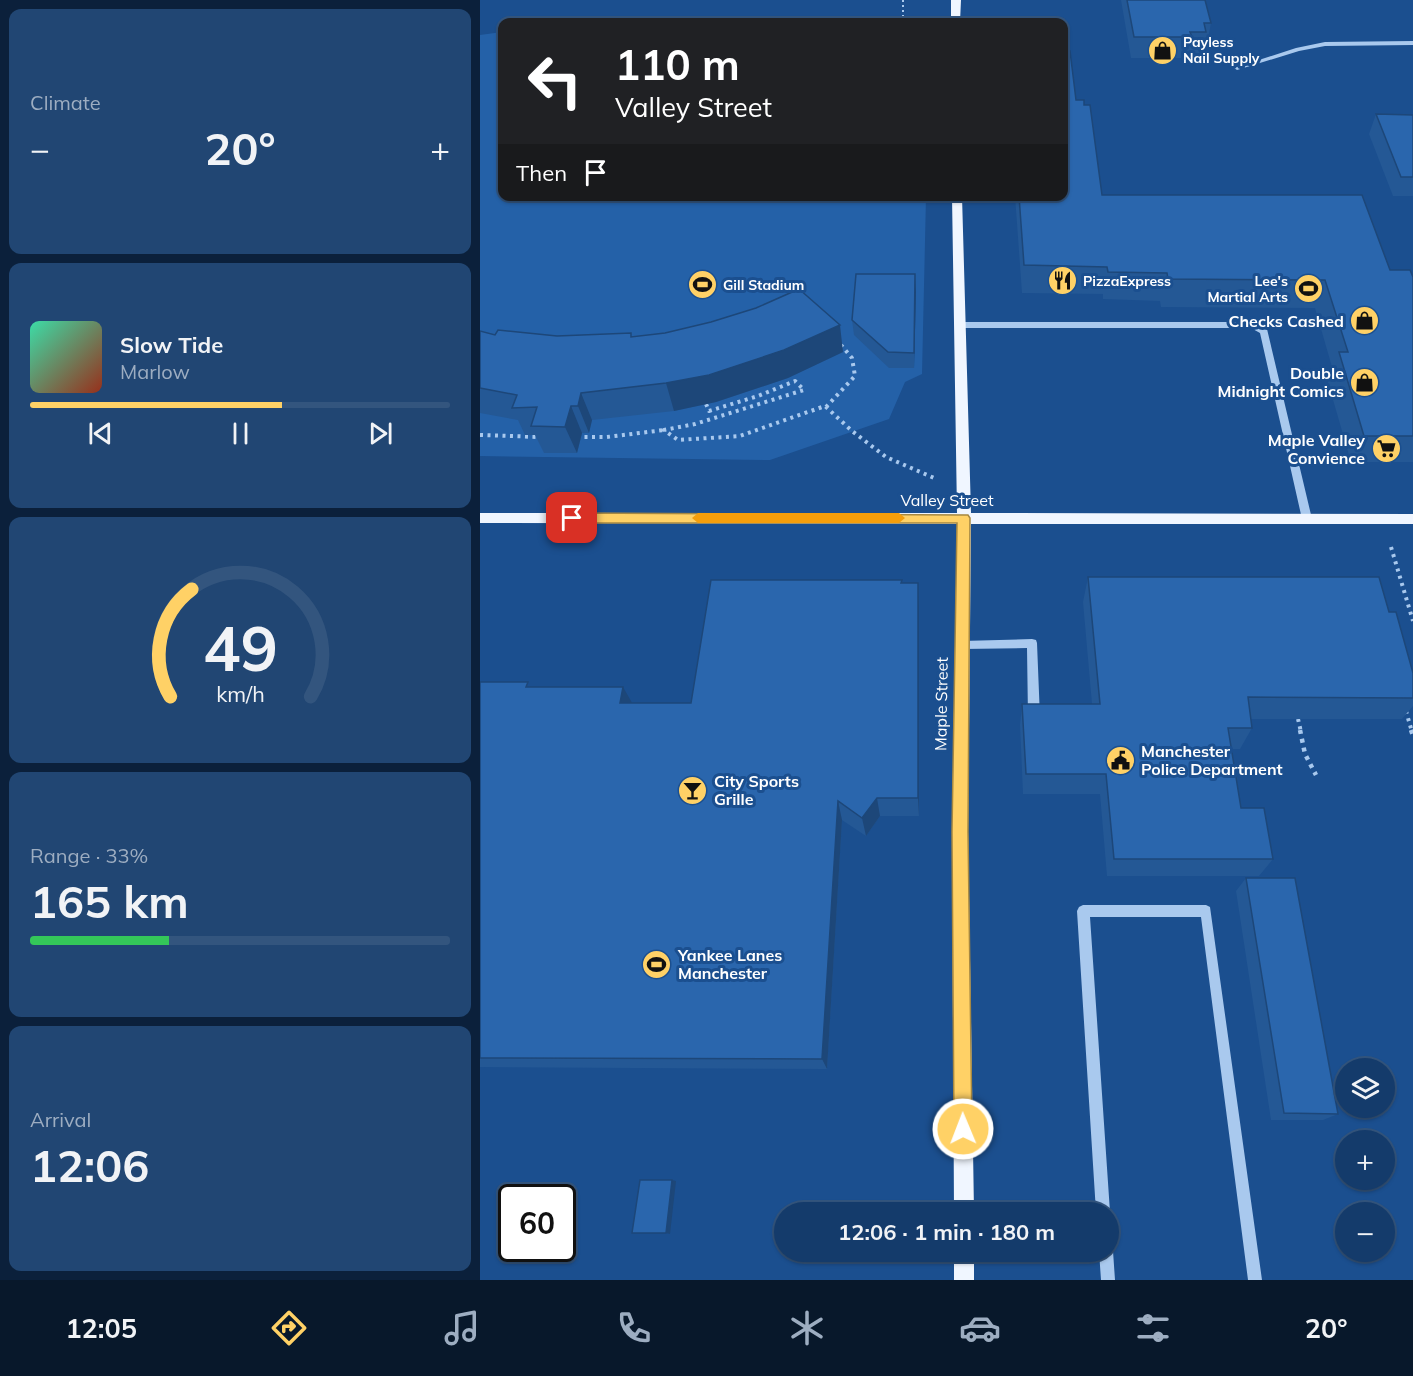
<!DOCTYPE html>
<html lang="en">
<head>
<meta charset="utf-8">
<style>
	:root { --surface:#143b6b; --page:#214673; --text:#f1f3f6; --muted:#9dadc1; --line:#33557e; --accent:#ffd166 }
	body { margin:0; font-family:Mulish,sans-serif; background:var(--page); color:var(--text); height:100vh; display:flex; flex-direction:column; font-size:22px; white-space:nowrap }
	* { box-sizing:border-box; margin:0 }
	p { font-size:20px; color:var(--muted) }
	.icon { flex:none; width:33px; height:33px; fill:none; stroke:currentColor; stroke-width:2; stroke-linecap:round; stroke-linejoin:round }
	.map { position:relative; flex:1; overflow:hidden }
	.side { display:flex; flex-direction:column; gap:9px; padding:9px; background:#0b203b; width:480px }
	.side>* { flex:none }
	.guide { position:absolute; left:18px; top:18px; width:570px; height:183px; border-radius:12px; box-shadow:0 2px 4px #0004,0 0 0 2px var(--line); background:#202124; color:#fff; overflow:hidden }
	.buttons { position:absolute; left:855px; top:1058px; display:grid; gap:12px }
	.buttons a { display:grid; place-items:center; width:60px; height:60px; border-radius:50%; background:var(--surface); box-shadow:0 2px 4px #0004,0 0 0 2px var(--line); font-size:30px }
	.speed { position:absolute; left:18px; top:1184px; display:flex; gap:12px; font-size:30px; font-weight:700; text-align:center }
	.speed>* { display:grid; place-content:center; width:78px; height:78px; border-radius:50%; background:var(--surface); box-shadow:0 2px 4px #0004,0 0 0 2px var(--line); line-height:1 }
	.speed .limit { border:3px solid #111; border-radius:9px; background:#fff; color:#111 }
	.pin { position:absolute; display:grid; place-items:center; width:51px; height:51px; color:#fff; margin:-26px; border-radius:12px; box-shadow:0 3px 9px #0006 }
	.me { position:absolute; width:66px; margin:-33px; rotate:359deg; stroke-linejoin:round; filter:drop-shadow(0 0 4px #0008) }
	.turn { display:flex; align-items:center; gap:21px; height:126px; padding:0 18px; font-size:27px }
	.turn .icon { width:78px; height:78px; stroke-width:2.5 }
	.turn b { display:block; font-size:42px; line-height:51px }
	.then { display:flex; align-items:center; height:57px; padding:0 18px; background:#0003; gap:12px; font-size:22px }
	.big { font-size:45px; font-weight:700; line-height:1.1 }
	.side .widget { flex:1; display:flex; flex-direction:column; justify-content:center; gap:9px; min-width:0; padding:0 21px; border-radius:12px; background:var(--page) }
	.side .dial { align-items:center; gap:0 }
	.dial svg { height:156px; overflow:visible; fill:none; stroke:var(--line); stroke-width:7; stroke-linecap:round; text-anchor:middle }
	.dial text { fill:var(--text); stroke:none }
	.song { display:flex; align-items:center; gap:18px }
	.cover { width:72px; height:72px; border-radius:9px; background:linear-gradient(135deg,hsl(160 70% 55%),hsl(10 70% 35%)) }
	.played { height:6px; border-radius:3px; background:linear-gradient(90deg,var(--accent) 60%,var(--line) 60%) }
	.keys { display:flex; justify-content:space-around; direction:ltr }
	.heat { display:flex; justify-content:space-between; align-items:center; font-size:33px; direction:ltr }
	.charge { height:9px; border-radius:4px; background:linear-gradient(90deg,#34c759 33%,var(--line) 0) }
	.trip { position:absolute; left:294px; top:1202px; width:345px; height:60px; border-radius:30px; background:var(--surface); box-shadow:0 2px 4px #0004,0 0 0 2px var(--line); font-weight:700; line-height:60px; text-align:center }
	.menu { display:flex; height:96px; justify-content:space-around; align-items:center; background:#08182b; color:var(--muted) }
	.menu .icon { width:42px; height:42px }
	.menu .current { color:var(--accent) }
	.menu b { font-size:27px; color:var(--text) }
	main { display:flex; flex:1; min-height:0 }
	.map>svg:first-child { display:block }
	.green { fill:#2461a8 }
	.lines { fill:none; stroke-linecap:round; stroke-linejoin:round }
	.path-far2 { stroke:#a9c9ee; stroke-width:2; stroke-dasharray:2 3; stroke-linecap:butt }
	.path-far1 { stroke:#a9c9ee; stroke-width:4; stroke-dasharray:3 4.5; stroke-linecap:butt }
	.path { stroke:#a9c9ee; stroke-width:4.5; stroke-dasharray:4 5; stroke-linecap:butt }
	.minor { fill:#a9c9ee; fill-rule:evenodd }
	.major { fill:#f0f6ff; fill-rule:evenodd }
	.wall { fill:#245895 }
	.shaded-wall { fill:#1d4779 }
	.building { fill:#2a66ad; stroke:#1d4779; stroke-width:1.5 }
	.route { fill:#ffd166; stroke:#a68842; stroke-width:1.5 }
	.slow { fill:#f59e0b }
	.labels { text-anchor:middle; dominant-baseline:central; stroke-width:6; stroke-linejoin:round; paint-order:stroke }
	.far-poi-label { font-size:14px; font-weight:bold; fill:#fff; stroke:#1b4f8f; text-anchor:start }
	.poi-label { font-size:16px; font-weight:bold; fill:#fff; stroke:#1b4f8f; text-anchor:end }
	.street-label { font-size:16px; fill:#fff; stroke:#1b4f8f }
</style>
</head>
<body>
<main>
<section class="side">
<div class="widget"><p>Climate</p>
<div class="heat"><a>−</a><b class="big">20°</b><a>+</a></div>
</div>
<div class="widget">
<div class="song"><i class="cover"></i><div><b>Slow Tide</b><p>Marlow</p></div></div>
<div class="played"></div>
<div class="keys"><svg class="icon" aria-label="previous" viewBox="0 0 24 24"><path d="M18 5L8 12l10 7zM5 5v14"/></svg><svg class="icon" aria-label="pause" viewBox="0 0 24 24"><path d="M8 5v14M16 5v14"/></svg><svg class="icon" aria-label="next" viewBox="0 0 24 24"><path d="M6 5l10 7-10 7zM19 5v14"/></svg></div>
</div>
<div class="widget dial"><svg viewBox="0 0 100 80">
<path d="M14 69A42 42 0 1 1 86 69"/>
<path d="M14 69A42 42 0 0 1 25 14" stroke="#ffd166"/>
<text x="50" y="56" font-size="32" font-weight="700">49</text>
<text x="50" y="72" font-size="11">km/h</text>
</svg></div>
<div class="widget"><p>Range · 33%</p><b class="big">165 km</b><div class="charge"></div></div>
<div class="widget"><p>Arrival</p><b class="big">12:06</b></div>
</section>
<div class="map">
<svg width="933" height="1280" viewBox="0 0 933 1280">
	<rect width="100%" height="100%" fill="#1b4f8f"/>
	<path class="green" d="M22 32V196L446 197 442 374 425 382 409 419 290 460 0 456V35Z"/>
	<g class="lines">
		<path class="path-far2" d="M423 0V22"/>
		<path class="path-far1" d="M226 404 229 411 278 396 315 381 324 390 215 424 184 430 198 440 260 436 345 406 372 431 406 457 454 478
			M346 407 375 376 372 358 361 345
			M0 435 59 437
			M97 437H127L184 430
			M911 547 933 621
			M926 711 932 732
			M818 719 821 732"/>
		<path class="path" d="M820 730 825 754 836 775
			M931 730 933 736"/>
		<path class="minor" d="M933 41V45L845 46 819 51 757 70 754 68 816 48 845 42Z
			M479 322H772L787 329 832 519 830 522H824L822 519 780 333 771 328H479L475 325Z
			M552 639 556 640 557 643 560 718 558 721 554 723 550 721 548 718 547 648 482 649 478 648 477 645 478 642 482 641Z
			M603 905H726L730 907 782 1280H768L721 917H610L630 1212 628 1216V1212H616L597 911 599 907Z
			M628 1245 631 1246 633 1251 635 1280H621L619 1251H628Z"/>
		<path class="major" d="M471 0H481L480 22H471Z
			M472 196H482L491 513 933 514V524H491L488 832 494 1212H474L472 832 477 524 0 523V513H477Z
			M474 1251H494V1280H474Z"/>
	</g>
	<path class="wall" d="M641 0H725L731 23 727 44H724L722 53H709L708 58H651Z
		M596 100 622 195 910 270 933 277V462H871L847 379 852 367 835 308 681 307 680 301 623 299V294L542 293 535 196H584Z
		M896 114 933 115V196H913L889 134Z
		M436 291 434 368H409L374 335 372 320Z
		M0 331 15 335 152 337 363 352 308 378 236 402 194 411 112 420 109 433H102L97 453H64L55 435H45L38 420 0 413Z
		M608 577 909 612 933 673V706L922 719H771L772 728 760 749H752L761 808 793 859 779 876H627L620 794H543L540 725 542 704H612L603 602Z
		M422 583H438L439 607V816H400L386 836 362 820 347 1069 0 1067V682L51 687 153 703H211Z
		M766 878 858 1114 843 1120H791L756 891Z"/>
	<path class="shaded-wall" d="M435 274 436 291 434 368V353Z
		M360 325 363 352 308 378 236 402 194 411 186 383Z
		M101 393 112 420 109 433 98 406Z
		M91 406 102 433 97 453 85 427Z
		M438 583 439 607V816L438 798Z
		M143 687 155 708 140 703Z
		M397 798 400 816 386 836 382 818Z
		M358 801 362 820 347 1069 342 1059Z
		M192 1180 196 1181 190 1234 186 1233Z"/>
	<path class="building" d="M647 0H725L731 23H724L726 32H710L712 37H654Z
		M584 51H590L596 100H604V105H610L622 195H882L910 270H930L933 277V436H884L859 352H868L845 280 688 279 687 273 628 272 627 267 544 265 539 196H584Z
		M896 114 933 115V177H921Z
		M376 274H435L434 353 408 352 372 320Z
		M319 289 360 325 304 350 229 375 186 383 101 393 98 406H91L85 427 51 426 57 407 32 408 37 395 0 388V331L15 335 18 330 77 336 151 333V337L185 333 231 322 276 308Z
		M608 577H899L909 612H916L933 673V698L768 697 772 728H748L761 808H784L793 859H634L626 774H546L542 704H620Z
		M231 580H422L421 583H438V798H397L382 818 358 801 342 1059 0 1058V682H48L46 687H143L140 703H211Z
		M766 878H815L858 1114 804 1113Z
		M160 1180H192L186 1233H152Z"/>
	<path class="route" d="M92 513 488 515 490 518 488 832 492 1129 489 1135 483 1138 477 1135 474 1129 472 832 477 523H92L86 518Z"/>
	<path class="slow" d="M218 513H419L425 518 419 523H218L212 518Z"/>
	<defs>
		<symbol id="shop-disc" viewBox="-11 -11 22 22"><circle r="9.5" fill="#ffd166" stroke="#1b4f8f"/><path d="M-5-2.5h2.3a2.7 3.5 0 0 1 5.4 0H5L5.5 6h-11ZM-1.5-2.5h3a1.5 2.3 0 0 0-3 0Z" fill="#111"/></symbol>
		<symbol id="restaurant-disc" viewBox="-11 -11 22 22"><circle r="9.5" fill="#ffd166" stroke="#1b4f8f"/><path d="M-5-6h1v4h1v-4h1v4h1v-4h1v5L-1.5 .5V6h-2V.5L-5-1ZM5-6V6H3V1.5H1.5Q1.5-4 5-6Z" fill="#111"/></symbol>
		<symbol id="stadium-disc" viewBox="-11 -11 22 22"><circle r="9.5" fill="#ffd166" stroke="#1b4f8f"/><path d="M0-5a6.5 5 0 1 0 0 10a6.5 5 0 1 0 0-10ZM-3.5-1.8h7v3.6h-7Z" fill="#111"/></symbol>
		<symbol id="supermarket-disc" viewBox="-11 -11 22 22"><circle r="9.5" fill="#ffd166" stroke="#1b4f8f"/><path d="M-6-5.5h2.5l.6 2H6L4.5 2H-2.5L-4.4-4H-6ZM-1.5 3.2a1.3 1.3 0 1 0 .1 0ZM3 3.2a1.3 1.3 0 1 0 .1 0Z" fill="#111"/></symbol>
		<symbol id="civic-disc" viewBox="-11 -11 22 22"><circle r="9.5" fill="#ffd166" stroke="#1b4f8f"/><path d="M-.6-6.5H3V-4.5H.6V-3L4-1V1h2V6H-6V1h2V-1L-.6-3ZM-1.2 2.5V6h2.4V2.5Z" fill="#111"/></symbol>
		<symbol id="bar-disc" viewBox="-11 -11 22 22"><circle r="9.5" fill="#ffd166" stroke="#1b4f8f"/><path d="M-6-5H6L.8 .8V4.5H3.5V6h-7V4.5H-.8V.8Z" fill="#111"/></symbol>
	</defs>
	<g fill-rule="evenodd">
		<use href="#shop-disc" x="666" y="34" width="33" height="33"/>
		<use href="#restaurant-disc" x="566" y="264" width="33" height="33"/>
		<use href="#stadium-disc" x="206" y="268" width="33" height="33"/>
		<use href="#stadium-disc" x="812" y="272" width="33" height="33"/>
		<use href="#shop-disc" x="868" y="304" width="33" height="33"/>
		<use href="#shop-disc" x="868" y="366" width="33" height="33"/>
		<use href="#supermarket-disc" x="890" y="432" width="33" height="33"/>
		<use href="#civic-disc" x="624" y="744" width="33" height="33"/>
		<use href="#bar-disc" x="196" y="774" width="33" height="33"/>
		<use href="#stadium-disc" x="160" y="948" width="33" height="33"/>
	</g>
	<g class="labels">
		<g class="far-poi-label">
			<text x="703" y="42">Payless<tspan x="703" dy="16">Nail Supply</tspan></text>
			<text x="603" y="281">PizzaExpress</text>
			<text x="808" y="281" text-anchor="end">Lee's<tspan x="808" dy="16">Martial Arts</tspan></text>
			<text x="243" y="285">Gill Stadium</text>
		</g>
		<g class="poi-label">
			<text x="864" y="321">Checks Cashed</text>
			<text x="864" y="373">Double<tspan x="864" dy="18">Midnight Comics</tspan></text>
			<text x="885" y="440">Maple Valley<tspan x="885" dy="18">Convience</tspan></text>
			<text x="661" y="751" text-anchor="start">Manchester<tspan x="661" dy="18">Police Department</tspan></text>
			<text x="234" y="781" text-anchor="start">City Sports<tspan x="234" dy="18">Grille</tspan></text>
			<text x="198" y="955" text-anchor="start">Yankee Lanes<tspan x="198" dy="18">Manchester</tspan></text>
		</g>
		<g class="street-label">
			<text x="467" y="500">Valley Street</text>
			<text transform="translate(461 704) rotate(-89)">Maple Street</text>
		</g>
	</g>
</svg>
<div class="buttons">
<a><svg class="icon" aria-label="layers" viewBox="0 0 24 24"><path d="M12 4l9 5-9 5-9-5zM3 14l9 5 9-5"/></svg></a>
<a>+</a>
<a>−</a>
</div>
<div class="speed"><div class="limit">60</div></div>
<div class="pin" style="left:92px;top:518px;background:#d93025"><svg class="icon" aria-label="arrive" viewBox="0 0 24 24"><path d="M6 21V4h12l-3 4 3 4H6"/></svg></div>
<svg class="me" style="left:483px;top:1129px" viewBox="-20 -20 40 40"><circle r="17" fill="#ffd166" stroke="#fff" stroke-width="3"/><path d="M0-11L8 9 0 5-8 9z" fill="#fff"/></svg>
<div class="trip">12:06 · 1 min · 180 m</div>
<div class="guide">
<div class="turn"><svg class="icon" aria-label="left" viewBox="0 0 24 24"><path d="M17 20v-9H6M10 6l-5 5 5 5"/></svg><div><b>110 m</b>Valley Street</div></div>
<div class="then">Then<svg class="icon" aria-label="arrive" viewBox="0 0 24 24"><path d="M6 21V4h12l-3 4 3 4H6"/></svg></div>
</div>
</div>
</main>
<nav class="menu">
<b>12:05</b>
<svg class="icon current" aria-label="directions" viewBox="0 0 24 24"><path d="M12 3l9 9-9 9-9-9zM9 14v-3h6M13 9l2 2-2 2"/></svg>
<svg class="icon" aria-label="music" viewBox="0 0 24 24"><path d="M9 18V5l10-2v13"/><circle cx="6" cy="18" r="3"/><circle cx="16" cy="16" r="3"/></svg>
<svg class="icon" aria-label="phone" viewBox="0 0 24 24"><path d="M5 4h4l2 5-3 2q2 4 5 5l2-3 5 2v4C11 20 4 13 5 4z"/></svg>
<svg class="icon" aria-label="climate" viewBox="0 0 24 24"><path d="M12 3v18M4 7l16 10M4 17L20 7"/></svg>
<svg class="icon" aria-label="car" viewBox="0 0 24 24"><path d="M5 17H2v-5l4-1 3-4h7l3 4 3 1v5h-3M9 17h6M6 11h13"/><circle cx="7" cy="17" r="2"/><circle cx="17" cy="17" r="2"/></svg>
<svg class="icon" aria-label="filters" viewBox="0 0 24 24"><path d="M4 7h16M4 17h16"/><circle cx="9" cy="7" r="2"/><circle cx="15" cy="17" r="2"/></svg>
<b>20°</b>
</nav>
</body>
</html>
